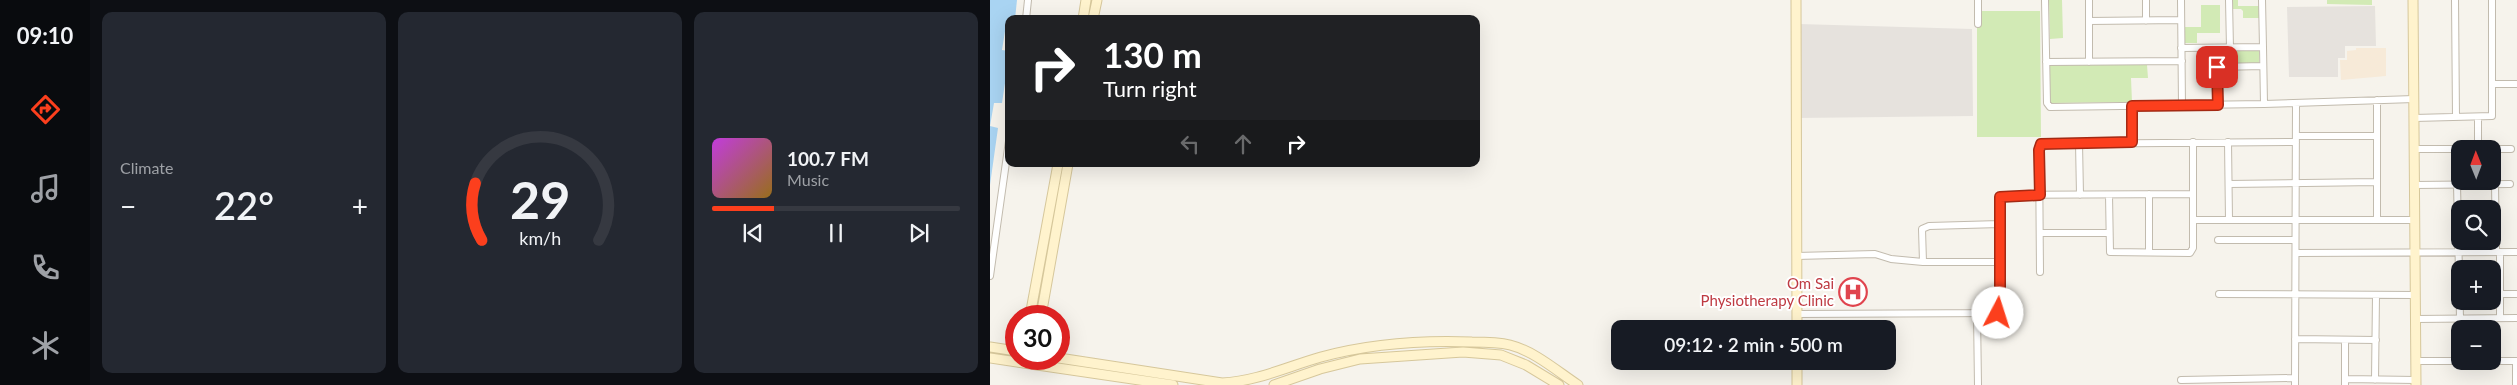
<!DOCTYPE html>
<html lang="en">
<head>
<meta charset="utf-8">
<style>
	:root { --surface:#171b24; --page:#242831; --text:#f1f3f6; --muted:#9ea1a6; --line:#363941; --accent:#fc3f1d }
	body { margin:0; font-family:Lato,sans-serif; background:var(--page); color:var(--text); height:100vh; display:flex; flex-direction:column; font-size:19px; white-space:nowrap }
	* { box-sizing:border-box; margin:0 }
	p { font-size:16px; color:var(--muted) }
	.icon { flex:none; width:28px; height:28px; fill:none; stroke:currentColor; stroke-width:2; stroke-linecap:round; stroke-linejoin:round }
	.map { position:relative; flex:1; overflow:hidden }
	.details { display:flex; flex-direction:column; gap:12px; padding:12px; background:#0d0f14; width:900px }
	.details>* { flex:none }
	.banner { position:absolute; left:15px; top:15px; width:475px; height:152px; border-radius:10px; box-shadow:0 5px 20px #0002; background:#202124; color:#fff; overflow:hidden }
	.needle { width:32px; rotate:359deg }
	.tools { position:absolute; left:1461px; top:140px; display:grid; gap:10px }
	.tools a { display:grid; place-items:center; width:50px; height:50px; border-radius:10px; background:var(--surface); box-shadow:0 5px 20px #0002; font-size:25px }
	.speed { position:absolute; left:15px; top:305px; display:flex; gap:10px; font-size:25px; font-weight:700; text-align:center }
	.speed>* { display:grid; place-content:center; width:65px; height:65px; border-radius:50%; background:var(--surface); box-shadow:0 5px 20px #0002; line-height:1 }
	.speed .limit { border:8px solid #d22; background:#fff; color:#111 }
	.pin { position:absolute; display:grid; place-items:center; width:42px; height:42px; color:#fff; margin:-21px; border-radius:10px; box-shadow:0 2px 8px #0006 }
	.me { position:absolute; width:55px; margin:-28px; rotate:5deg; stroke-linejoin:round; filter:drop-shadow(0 0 4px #0008) }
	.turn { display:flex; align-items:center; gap:18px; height:105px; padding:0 15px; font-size:22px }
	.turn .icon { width:65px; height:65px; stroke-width:2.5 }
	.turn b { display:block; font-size:35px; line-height:42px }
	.lanes { display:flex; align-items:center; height:48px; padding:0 15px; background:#0003; justify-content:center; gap:25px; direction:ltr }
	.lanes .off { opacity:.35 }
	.big { font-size:38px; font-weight:600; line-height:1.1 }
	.details .card { flex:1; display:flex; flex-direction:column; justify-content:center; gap:8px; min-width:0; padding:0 18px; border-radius:10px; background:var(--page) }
	.details .dial { align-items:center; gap:0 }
	.dial svg { height:130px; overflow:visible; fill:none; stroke:var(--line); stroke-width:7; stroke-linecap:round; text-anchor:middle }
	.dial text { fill:var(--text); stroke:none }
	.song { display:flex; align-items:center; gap:15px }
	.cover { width:60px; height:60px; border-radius:8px; background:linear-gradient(135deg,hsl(290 70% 55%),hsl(40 70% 35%)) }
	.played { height:5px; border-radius:2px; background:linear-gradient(90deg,var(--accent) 25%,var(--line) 25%) }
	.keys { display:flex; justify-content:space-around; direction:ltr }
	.heat { display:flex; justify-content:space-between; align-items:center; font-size:28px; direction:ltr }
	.details .tiles { flex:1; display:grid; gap:12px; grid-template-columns:repeat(3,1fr) }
	.trip { position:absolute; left:621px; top:320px; width:285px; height:50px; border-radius:10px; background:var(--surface); box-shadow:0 5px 20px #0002; font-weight:600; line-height:50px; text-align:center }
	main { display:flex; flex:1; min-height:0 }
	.dock { display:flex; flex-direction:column; width:90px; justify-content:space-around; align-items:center; background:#090b0e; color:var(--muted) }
	.dock .icon { width:35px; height:35px }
	.dock .current { color:var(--accent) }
	.dock b { font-size:22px; color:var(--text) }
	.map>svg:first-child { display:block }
	.commercial { fill:#f7ead8 }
	.industrial { fill:#e6e2dd }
	.green { fill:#d2eab5 }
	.water { fill:#a9d4f2 }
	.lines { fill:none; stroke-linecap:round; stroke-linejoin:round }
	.street-casing { stroke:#c2bbae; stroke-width:8 }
	.secondary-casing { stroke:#d6c79b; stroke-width:11 }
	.street { stroke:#fff; stroke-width:6 }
	.secondary { stroke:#fff3cd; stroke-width:9 }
	.route-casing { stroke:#a42913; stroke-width:12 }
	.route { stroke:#fc3f1d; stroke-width:9 }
	.labels { text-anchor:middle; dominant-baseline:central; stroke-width:4; stroke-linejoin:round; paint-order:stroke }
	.health-label { font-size:15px; fill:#be3a42; stroke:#fff; text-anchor:end }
</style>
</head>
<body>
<main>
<nav class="dock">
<b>09:10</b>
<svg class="icon current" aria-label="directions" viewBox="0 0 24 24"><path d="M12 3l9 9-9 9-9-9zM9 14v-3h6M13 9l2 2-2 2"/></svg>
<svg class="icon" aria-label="music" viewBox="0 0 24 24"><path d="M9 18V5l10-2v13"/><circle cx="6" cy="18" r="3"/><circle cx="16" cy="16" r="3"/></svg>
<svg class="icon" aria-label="phone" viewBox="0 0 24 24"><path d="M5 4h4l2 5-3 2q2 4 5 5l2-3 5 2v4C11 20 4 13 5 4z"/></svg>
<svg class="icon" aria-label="climate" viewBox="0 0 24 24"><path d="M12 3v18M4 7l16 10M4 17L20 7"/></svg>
</nav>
<section class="details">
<div class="tiles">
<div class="card"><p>Climate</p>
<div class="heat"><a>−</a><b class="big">22°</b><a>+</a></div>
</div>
<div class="card dial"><svg viewBox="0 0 100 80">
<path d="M14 69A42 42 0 1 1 86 69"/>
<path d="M14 69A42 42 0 0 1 10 34" stroke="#fc3f1d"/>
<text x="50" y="56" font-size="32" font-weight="700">29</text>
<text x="50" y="72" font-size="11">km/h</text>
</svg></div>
<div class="card">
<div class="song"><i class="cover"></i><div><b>100.7 FM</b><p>Music</p></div></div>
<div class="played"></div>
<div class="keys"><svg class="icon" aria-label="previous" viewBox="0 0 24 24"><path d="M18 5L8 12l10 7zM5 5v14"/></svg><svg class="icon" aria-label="pause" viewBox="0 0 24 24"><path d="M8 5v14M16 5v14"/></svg><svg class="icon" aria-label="next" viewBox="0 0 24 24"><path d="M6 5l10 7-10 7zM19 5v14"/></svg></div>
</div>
</div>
</section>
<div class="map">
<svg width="1527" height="385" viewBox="0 0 1527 385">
	<rect width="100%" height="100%" fill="#f6f3ec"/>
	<path class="commercial" d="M1366 48H1396V76L1351 80 1350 60H1357V51L1366 50Z"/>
	<path class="industrial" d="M1385 6 1386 46H1355V58H1348V77H1299L1297 7Z
		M809 24 982 29 983 116 807 118Z"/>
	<path class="green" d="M1059 0H1072L1073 38 1060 39Z
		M1236 0H1248V6H1270L1271 18H1253V11L1251 9H1236Z
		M1337 0H1382V5L1337 4Z
		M1211 5H1230V33H1207V43H1191L1190 27H1211Z
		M987 11H1050L1051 137H987Z
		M1226 50H1269V63L1226 64Z
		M1059 64 1157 65 1158 78H1141L1142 102 1060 103Z"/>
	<path class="water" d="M0 0H27L25 19H19V25H16L12 50 19 51V57L12 103H4L0 126 8 128 0 185Z"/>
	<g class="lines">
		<defs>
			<path id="street" d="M988 0V24
				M1055 0 1057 103 1060 107 1274 104 1424 99
				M1191 0 1192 106
				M1239 0 1240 48
				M1272 0 1273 47
				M1465 0 1466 117
				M36 19 38 0
				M1099 21 1191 20
				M1156 21V0
				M1191 48 1273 47 1274 104
				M1227 48 1228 105
				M1056 62 1192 61
				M1099 62V0
				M1227 67 1273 66
				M1502 84H1527
				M1142 106V142
				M1424 118 1502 116V0
				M1306 136H1387
				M1238 142 1239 220
				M1089 143 1090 195
				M1424 149H1470
				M1488 149V117
				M1502 149H1521
				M1239 184 1387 182
				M1467 184 1470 318
				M1505 184 1506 252
				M1425 185 1520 184
				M1159 194V252
				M1119 195 1120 252 1200 253 1203 248V142
				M1203 220H1425
				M1387 220V100
				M1010 224 939 226 932 229 933 262H1010
				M1050 233H1119
				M1228 240H1305
				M1306 253 1527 252
				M806 256 885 254 901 259 933 262
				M1050 272 1049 150 1051 144 1306 142
				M0 276 19 141
				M1229 294 1425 295
				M1510 294H1527
				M806 314 1008 313 1010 310V197L1014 195 1203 194
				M987 314 988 385
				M1510 318V252
				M1426 319 1527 318
				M1305 339 1386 340
				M1355 340V385
				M1426 361H1470
				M1502 361H1527
				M1355 379 1426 380
				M1191 380 1305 378
				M1385 380 1386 295
				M1305 385 1306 103
				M1526 385V361"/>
			<path id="secondary" d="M806 0 807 329
				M1423 0 1426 385
				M93 19 96 0
				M103 19 107 0
				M40 316 68 164
				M51 316 78 164
				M0 347 26 351
				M0 358 183 385
				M69 358 232 383C268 381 296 367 331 357 379 344 432 340 482 342 494 342 508 342 520 345 544 351 567 371 588 385
				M807 361V385
				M284 385 330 369 370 359 473 352 511 355 536 365 569 385"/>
		</defs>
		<use href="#street" class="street-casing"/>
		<use href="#secondary" class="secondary-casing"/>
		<use href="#street" class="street"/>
		<use href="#secondary" class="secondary"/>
	</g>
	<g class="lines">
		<defs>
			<path id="route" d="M1008 313 1010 310V197L1050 195 1049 150 1051 144 1142 142V106L1228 105 1227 67"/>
		</defs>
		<use href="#route" class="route-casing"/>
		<use href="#route" class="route"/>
	</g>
	<defs>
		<symbol id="hospital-ring" viewBox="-11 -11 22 22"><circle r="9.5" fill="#fff" stroke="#e0444e" stroke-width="1.5"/><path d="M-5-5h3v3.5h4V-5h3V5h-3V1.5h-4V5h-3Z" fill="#e0444e"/></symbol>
	</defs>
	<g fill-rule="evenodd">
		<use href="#hospital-ring" x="847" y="276" width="32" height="32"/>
	</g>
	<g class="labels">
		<g class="health-label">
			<text x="844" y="283">Om Sai<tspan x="844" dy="17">Physiotherapy Clinic</tspan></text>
		</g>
	</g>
</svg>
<div class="tools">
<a><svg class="needle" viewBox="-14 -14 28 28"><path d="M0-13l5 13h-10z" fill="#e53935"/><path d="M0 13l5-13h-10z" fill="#9ea1a6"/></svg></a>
<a><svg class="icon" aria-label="search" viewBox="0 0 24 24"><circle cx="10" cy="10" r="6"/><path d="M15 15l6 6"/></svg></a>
<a>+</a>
<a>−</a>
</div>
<div class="speed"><div class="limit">30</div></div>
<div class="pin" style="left:1227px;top:67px;background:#d93025"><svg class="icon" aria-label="arrive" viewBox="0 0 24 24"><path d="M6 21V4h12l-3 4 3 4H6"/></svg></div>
<svg class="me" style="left:1008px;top:313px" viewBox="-20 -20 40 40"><circle r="19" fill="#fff"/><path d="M0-13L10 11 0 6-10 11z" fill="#fc3f1d"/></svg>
<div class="trip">09:12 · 2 min · 500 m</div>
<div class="banner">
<div class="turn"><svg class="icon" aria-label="right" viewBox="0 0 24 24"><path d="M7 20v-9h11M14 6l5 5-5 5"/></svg><div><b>130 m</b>Turn right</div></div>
<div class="lanes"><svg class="icon off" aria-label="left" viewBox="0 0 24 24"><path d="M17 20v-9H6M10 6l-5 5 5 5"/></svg><svg class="icon off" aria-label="ahead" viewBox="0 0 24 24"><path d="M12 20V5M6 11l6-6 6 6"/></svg><svg class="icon" aria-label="right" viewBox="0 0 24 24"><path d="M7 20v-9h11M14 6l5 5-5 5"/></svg></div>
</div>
</div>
</main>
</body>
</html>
